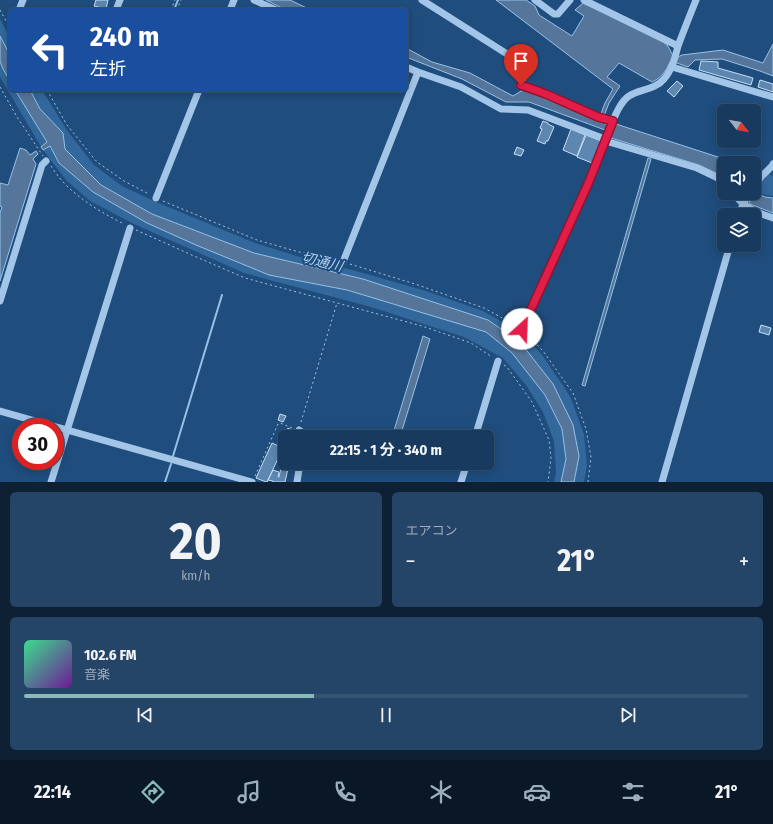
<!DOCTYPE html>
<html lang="ja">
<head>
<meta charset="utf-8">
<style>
	:root { --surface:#173a5e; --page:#244567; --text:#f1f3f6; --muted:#9eadbc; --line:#365473; --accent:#8bbbb9 }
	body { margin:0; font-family:"Fira Sans Condensed","Noto Sans JP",sans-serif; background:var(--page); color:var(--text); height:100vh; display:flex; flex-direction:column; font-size:15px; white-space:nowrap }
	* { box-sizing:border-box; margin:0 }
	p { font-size:13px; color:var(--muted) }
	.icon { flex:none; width:22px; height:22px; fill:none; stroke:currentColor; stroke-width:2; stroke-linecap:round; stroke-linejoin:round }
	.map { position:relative; height:482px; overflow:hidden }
	.panel { display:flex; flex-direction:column; gap:10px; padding:10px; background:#0d2034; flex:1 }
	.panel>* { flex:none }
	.guide { position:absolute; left:8px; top:8px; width:400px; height:84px; border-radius:6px; box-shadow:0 2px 10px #0003,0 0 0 1px var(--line); background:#1a4fa0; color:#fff; overflow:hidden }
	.needle { width:26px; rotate:121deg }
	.controls { position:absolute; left:717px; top:104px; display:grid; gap:8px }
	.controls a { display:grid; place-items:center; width:44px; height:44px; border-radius:6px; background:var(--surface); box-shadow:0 2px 10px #0003,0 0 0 1px var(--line); font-size:20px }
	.speed { position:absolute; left:12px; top:418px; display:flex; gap:8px; font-size:20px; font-weight:700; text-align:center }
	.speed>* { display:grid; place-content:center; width:52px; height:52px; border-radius:50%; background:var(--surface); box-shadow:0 2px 10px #0003,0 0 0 1px var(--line); line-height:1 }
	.speed .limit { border:6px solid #d22; background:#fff; color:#111 }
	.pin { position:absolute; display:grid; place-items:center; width:34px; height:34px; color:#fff; margin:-41px -17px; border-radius:50% 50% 50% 0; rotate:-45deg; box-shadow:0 0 4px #0007 }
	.pin .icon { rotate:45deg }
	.me { position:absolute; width:44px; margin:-22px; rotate:25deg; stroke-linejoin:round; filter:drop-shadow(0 0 3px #0008) }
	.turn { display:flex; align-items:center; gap:14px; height:84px; padding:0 16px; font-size:18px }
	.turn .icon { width:52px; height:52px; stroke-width:2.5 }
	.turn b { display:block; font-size:28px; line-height:34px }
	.big { font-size:30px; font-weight:700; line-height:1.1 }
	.panel .widget { flex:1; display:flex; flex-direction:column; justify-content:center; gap:6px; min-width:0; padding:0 14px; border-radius:6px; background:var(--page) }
	.panel .dial { align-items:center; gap:0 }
	.dial b { font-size:52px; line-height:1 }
	.song { display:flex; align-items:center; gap:12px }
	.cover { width:48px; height:48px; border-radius:6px; background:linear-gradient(135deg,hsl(150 70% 55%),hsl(280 70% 35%)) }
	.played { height:4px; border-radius:2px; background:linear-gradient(90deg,var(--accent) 40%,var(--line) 40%) }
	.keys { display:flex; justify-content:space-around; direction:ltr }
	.heat { display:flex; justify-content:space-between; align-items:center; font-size:22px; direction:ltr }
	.panel .tiles { flex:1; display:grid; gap:10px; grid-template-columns:1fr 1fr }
	.widget:last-child { grid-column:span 2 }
	.trip { position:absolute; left:278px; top:430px; width:216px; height:40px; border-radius:6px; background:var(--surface); box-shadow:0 2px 10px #0003,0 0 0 1px var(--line); font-weight:700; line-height:40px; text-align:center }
	.tabs { display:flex; height:64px; justify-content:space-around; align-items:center; background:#091726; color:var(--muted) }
	.tabs .icon { width:28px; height:28px }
	.tabs .selected { color:var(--accent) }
	.tabs b { font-size:18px; color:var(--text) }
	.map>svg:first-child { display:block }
	.green { fill:#32689b }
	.water { fill:#55769a; stroke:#96c1e9 }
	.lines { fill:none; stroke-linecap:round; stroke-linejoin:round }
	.stream { stroke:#96c1e9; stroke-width:2 }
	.building { fill:#5d87b1; stroke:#c6def5 }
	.path { stroke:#a3c5e7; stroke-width:1; stroke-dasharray:2 3; stroke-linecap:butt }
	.minor { stroke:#a3c5e7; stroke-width:7 }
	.route-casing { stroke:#92132f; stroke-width:10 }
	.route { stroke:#e11d48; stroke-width:7 }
	.labels { text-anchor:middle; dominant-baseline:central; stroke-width:4; stroke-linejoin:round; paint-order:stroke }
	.water-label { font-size:14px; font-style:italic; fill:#aecfef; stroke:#1f4d7d }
</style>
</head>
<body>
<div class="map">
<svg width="773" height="482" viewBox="0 0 773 482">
	<rect width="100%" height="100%" fill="#1f4d7d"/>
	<path class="green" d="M0 19 10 38V55L0 36Z
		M0 61 3 69 10 81V90H15L47 142 41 147 0 77Z
		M30 90H42L66 129 94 165 122 186 156 202 255 243 300 257 356 271 426 291 483 311 522 333 542 355 570 396 584 434 587 465 584 482H574L579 456 520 342 488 320 363 279 254 253 152 214 101 185 65 149 63 133 40 109Z
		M49 146 59 163 93 192 147 223 196 245 269 275 347 290 486 332 512 353 545 395 562 429 566 459 561 482H554L556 473 554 441 543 412 526 385 503 358 464 337 371 307 244 273 134 224 90 201 66 180 43 150Z
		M769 174 773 176V196L765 195 755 190Z"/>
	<path class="water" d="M266 0H290L311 10H286Z
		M496 0H526L535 6 539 15 572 36 584 16 575 10 583 3 660 39 668 46 672 54 678 57 682 55 723 50 763 63 773 44V76L760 71 722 59 695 60 688 67 677 63 670 62C666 71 661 78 652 82L619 63 607 77 620 86 609 103 602 121 607 125 613 127 616 124 718 157 730 163H724V178L718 174 699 165 611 138V133L605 130 529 102H506L462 79 406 57V48L432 62 470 73 513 96 523 90 599 119 605 103 613 89Z
		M0 36 10 55V81L3 69 0 61Z
		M15 90H30L40 109 63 133 65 149 101 185 152 214 254 253 363 279 488 320 520 342 553 384 573 425 579 456 574 482H561L566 459 562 429 545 395 512 353 486 332 347 290 269 275 196 245 147 223 93 192 59 163 50 146 43 150 41 147 47 142Z
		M20 148 26 150 30 155 36 151 38 154 33 159 36 164 0 281V213L2 207 0 206V183L8 185Z
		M648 158 651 159 585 386 582 385Z
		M754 192 765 197 773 198V213L750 204 749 198 745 194 739 193H754Z
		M423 336 430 339 400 437H392Z"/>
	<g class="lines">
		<path class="stream" d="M174 10 178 0
			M173 456 222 295
			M165 482 171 464"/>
	</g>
	<path class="building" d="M96 0H108L106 9 94 6Z
		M701 61 718 62V68L753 78 751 85 699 70Z
		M760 80 773 84V92L758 87Z
		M677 81 683 86 674 97 667 91Z
		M543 121 548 123V124L554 127 548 141H546L545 144 537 141 542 129 540 128Z
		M571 129 585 135 577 156 563 150Z
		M586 135 601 141 592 163 577 157Z
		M517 147 524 150 521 156 514 154Z
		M761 325 771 328 769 335 759 332Z
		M280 414 286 416 283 422 278 420Z
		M288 428 299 434 298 437H285V449L280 446Z
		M272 443 283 448 267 482H266L256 478Z
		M282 449 285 451V463L277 459Z
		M282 463 289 464 285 482H273V481L268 480 273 470 279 472 278 477H279Z"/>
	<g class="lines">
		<path class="path" d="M0 10 10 28
			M171 10 175 0
			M177 10 181 0
			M0 87 17 117 43 156
			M47 90 67 125 97 162 124 181 149 194
			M51 166C55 172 59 178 65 184 82 201 102 213 124 224
			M163 201 257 240 299 252 337 261
			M136 230 194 256 245 278 422 326 471 343 492 357
			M350 264 415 284 484 308 515 325
			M527 334 543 351 573 393 586 429 591 457 588 482
			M504 365 507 367 532 402 549 440 551 458 548 482
			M301 422 337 303
			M255 476 278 424 280 423 292 428"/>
		<path class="minor" d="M254 0 276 10
			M422 0 526 66 521 85 546 93 598 117 613 121
			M535 0 554 14H558L570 0
			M584 0 678 46
			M19 10 23 0
			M116 10 120 0
			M230 10 234 0
			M406 67 418 72 461 87 501 109 528 110 605 139C611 127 618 103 629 96 639 89 655 90 664 79 672 70 675 58 678 46 684 30 690 15 696 0
			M672 67 773 97
			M754 187 761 177 772 166 773 164
			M733 193C746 209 754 211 773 218
			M156 198 199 90
			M739 215 743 204 750 193
			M343 262 418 72
			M0 301 42 165 46 161
			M522 329 588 185 605 139 609 142 697 168 716 177 724 183
			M0 411 252 482
			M299 430 303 433 305 437
			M475 437 498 361
			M51 482 130 228
			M297 482 300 463
			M461 482 467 463
			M662 482 730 245"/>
	</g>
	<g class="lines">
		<defs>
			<path id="route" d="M521 85 546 94 598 117 613 121 588 184 522 329"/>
		</defs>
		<use href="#route" class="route-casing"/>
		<use href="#route" class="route"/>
	</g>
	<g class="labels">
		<g class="water-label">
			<text transform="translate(322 262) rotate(14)">切通川</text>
		</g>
	</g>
</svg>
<div class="controls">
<a><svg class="needle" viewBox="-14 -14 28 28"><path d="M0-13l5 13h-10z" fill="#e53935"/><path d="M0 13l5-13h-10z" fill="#9eadbc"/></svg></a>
<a><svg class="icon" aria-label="sound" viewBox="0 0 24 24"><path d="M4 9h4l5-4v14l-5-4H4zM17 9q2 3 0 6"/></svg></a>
<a><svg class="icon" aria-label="layers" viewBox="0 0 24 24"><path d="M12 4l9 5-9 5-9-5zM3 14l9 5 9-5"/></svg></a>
</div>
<div class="speed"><div class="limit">30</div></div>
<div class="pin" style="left:521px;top:85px;background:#d93025"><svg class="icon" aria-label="arrive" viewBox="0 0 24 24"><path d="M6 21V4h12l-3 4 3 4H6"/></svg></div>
<svg class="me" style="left:522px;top:329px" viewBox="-20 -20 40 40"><circle r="19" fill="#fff"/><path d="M0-13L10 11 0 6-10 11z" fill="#e11d48"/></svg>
<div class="trip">22:15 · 1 分 · 340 m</div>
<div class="guide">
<div class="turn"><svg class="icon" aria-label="left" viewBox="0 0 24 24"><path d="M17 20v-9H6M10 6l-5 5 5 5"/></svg><div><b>240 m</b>左折</div></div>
</div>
</div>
<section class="panel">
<div class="tiles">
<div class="widget dial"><b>20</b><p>km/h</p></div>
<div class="widget"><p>エアコン</p>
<div class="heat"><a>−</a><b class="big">21°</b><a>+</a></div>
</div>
<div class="widget">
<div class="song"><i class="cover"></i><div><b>102.6 FM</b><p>音楽</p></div></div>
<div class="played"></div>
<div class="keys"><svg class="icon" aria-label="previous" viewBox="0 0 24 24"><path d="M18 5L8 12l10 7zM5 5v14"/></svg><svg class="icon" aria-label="pause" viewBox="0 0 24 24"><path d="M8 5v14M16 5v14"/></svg><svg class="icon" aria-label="next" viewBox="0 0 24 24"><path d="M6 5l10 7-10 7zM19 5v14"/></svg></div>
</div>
</div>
</section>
<nav class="tabs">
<b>22:14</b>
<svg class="icon selected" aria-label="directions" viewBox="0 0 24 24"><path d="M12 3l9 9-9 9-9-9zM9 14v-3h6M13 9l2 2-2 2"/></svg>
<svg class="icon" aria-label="music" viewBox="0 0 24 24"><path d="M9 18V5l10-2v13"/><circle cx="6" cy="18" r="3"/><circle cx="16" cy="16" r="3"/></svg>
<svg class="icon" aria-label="phone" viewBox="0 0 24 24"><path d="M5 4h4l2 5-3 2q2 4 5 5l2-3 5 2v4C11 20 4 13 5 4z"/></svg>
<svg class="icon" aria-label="climate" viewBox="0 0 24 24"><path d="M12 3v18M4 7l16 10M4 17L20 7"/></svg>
<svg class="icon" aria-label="car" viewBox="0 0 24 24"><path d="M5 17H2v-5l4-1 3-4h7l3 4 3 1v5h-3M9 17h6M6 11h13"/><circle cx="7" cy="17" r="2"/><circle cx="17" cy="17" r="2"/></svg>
<svg class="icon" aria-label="filters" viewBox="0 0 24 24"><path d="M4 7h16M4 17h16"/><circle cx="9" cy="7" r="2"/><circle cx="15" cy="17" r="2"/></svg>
<b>21°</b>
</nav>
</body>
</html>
